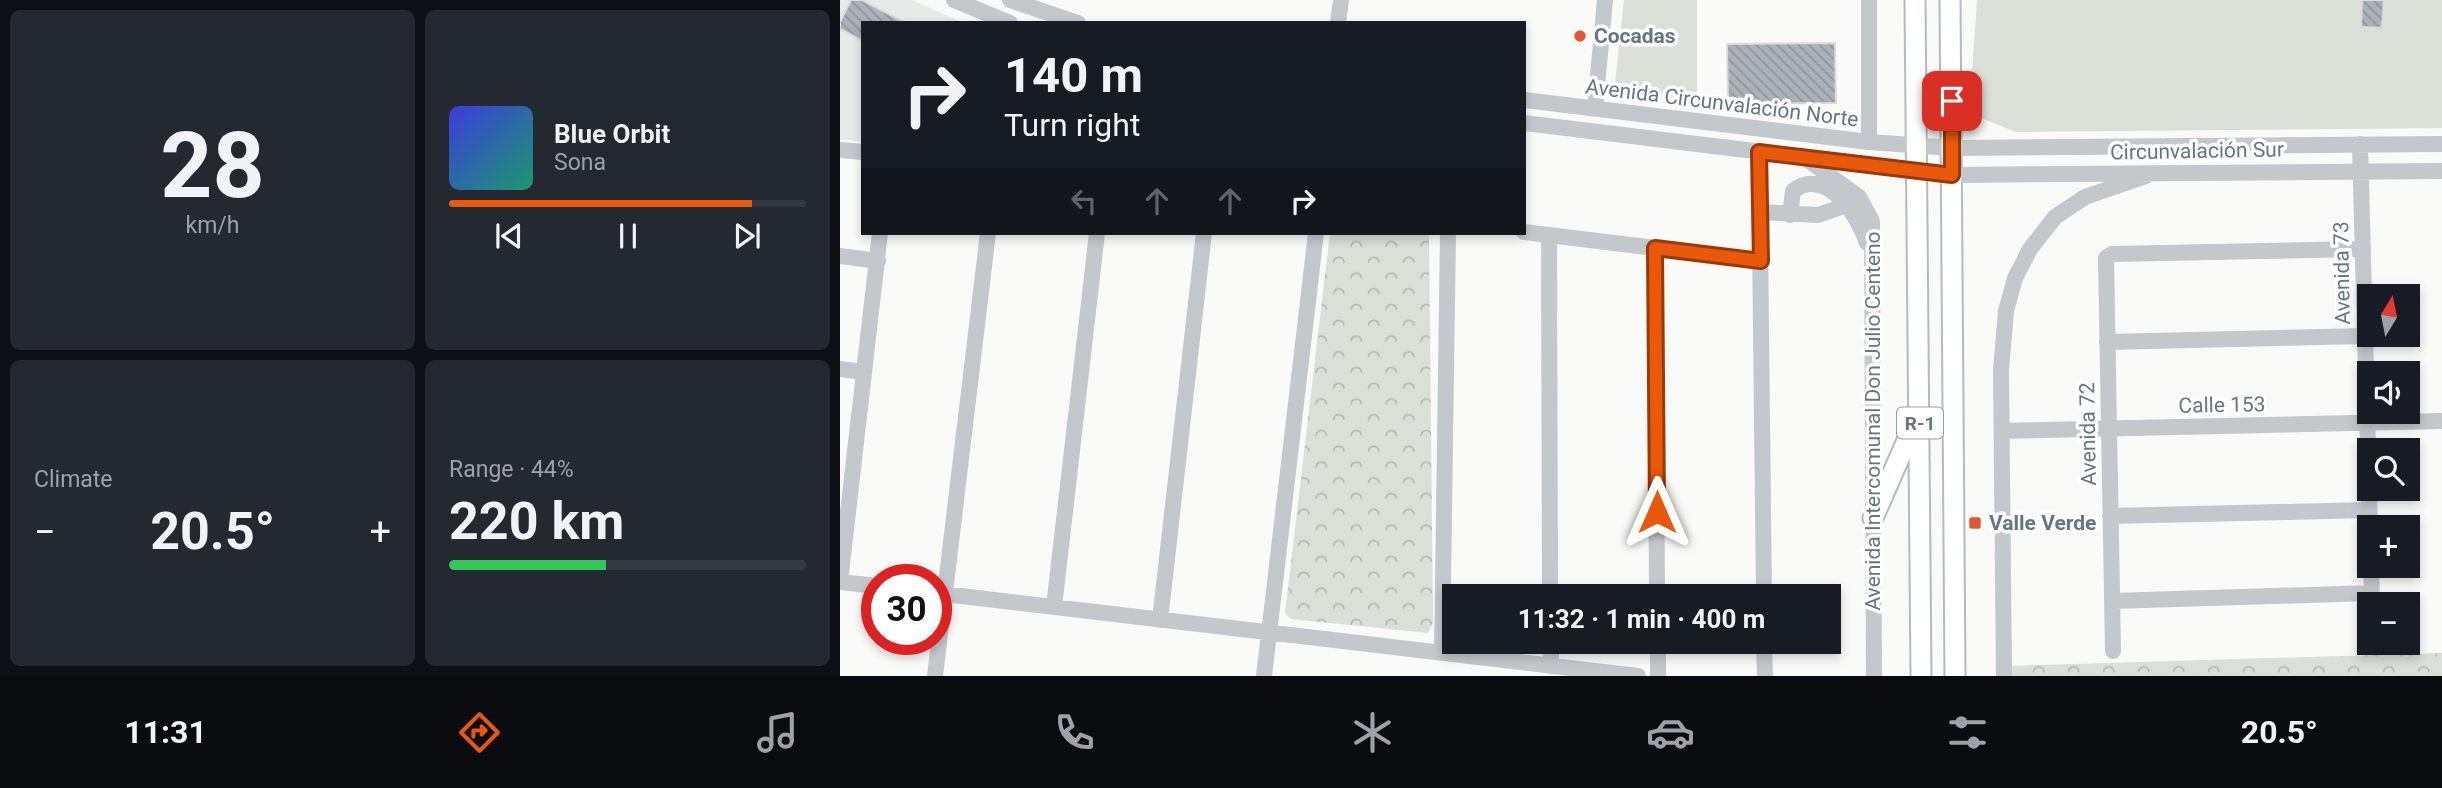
<!DOCTYPE html>
<html lang="en">
<head>
<meta charset="utf-8">
<style>
	:root { --surface:#171b24; --page:#242831; --text:#f1f3f6; --muted:#9ea1a6; --line:#363941; --accent:#ea580c }
	body { margin:0; font-family:Roboto,sans-serif; background:var(--page); color:var(--text); height:100vh; display:flex; flex-direction:column; font-size:26px; white-space:nowrap }
	* { box-sizing:border-box; margin:0 }
	p { font-size:23px; color:var(--muted) }
	.icon { flex:none; width:38px; height:38px; fill:none; stroke:currentColor; stroke-width:2; stroke-linecap:round; stroke-linejoin:round }
	.map { position:relative; flex:1; overflow:hidden }
	.side { display:flex; flex-direction:column; gap:10px; padding:10px; background:#0d0f14; width:840px }
	.side>* { flex:none }
	.banner { position:absolute; left:21px; top:21px; width:665px; height:214px; border-radius:0px; box-shadow:0 4px 10px #0003; background:#171b24; color:var(--text); overflow:hidden }
	.needle { width:46px; rotate:10deg }
	.buttons { position:absolute; left:1517px; top:284px; display:grid; gap:14px }
	.buttons a { display:grid; place-items:center; width:63px; height:63px; border-radius:0px; background:var(--surface); box-shadow:0 4px 10px #0003; font-size:35px }
	.speed { position:absolute; left:21px; top:564px; display:flex; gap:14px; font-size:35px; font-weight:700; text-align:center }
	.speed>* { display:grid; place-content:center; width:91px; height:91px; border-radius:50%; background:var(--surface); box-shadow:0 4px 10px #0003; line-height:1 }
	.speed .limit { border:10px solid #d22; background:#fff; color:#111 }
	.pin { position:absolute; display:grid; place-items:center; width:60px; height:60px; color:#fff; margin:-30px; border-radius:14px; box-shadow:0 4px 10px #0006 }
	.me { position:absolute; width:77px; margin:-38px; rotate:0deg; stroke-linejoin:round; filter:drop-shadow(0 0 5px #0008) }
	.turn { display:flex; align-items:center; gap:24px; height:147px; padding:0 28px; font-size:32px }
	.turn .icon { width:91px; height:91px; stroke-width:2.5 }
	.turn b { display:block; font-size:49px; line-height:60px }
	.lanes { display:flex; align-items:center; height:66px; padding:0 28px; background:#0003; justify-content:center; gap:35px; direction:ltr }
	.lanes .off { opacity:.35 }
	.big { font-size:52px; font-weight:700; line-height:1.1 }
	.side .tile { flex:1; display:flex; flex-direction:column; justify-content:center; gap:10px; min-width:0; padding:0 24px; border-radius:10px; background:var(--page) }
	.side .dial { align-items:center; gap:0 }
	.dial b { font-size:91px; line-height:1 }
	.song { display:flex; align-items:center; gap:21px }
	.cover { width:84px; height:84px; border-radius:10px; background:linear-gradient(135deg,hsl(240 70% 55%),hsl(160 70% 35%)) }
	.played { height:7px; border-radius:4px; background:linear-gradient(90deg,var(--accent) 85%,var(--line) 85%) }
	.keys { display:flex; justify-content:space-around; direction:ltr }
	.heat { display:flex; justify-content:space-between; align-items:center; font-size:38px; direction:ltr }
	.charge { height:10px; border-radius:5px; background:linear-gradient(90deg,#34c759 44%,var(--line) 0) }
	.side .tiles { flex:1; display:grid; gap:10px; grid-template-columns:repeat(2,1fr) }
	.trip { position:absolute; left:602px; top:584px; width:399px; height:70px; border-radius:0px; background:var(--surface); box-shadow:0 4px 10px #0003; font-weight:700; line-height:70px; text-align:center }
	.menu { display:flex; height:112px; justify-content:space-around; align-items:center; background:#090b0e; color:var(--muted) }
	.menu .icon { width:49px; height:49px }
	.menu .on { color:var(--accent) }
	.menu b { font-size:32px; color:var(--text) }
	main { display:flex; flex:1; min-height:0 }
	.map>svg:first-child { display:block }
	.built { fill:#e8e9e9 }
	.grass { fill:#dadfd7 }
	.park { fill:url(#park-crowns) }
	.building { fill:url(#building-back-hatch); stroke:#dcdcda; stroke-width:2 }
	.lines { fill:none; stroke-linecap:round; stroke-linejoin:round }
	.major-casing { stroke:#b5babe; stroke-width:23 }
	.minor { stroke:#c3c8cc; stroke-width:16 }
	.major { stroke:#fff; stroke-width:19 }
	.route-casing { stroke:#983908; stroke-width:18 }
	.route { stroke:#ea580c; stroke-width:12 }
	.poi-dot { fill:#e4572e; stroke:#fff; stroke-width:2.5 }
	.labels { text-anchor:middle; dominant-baseline:central; stroke-width:7; stroke-linejoin:round; paint-order:stroke }
	.shield { fill:#fff; stroke:#939fa8; stroke-width:2 }
	.shield-label { font-size:19px; font-weight:bold; fill:#657683 }
	.poi-label { font-size:21px; font-weight:bold; fill:#657683; stroke:#fff; text-anchor:start }
	.street-label { font-size:21px; fill:#657683; stroke:#fff }
</style>
</head>
<body>
<main>
<section class="side">
<div class="tiles">
<div class="tile dial"><b>28</b><p>km/h</p></div>
<div class="tile">
<div class="song"><i class="cover"></i><div><b>Blue Orbit</b><p>Sona</p></div></div>
<div class="played"></div>
<div class="keys"><svg class="icon" aria-label="previous" viewBox="0 0 24 24"><path d="M18 5L8 12l10 7zM5 5v14"/></svg><svg class="icon" aria-label="pause" viewBox="0 0 24 24"><path d="M8 5v14M16 5v14"/></svg><svg class="icon" aria-label="next" viewBox="0 0 24 24"><path d="M6 5l10 7-10 7zM19 5v14"/></svg></div>
</div>
<div class="tile"><p>Climate</p>
<div class="heat"><a>−</a><b class="big">20.5°</b><a>+</a></div>
</div>
<div class="tile"><p>Range · 44%</p><b class="big">220 km</b><div class="charge"></div></div>
</div>
</section>
<div class="map">
<svg width="1602" height="676" viewBox="0 0 1602 676">
	<defs>
		<pattern id="park-crowns" width="20" height="18" patternUnits="userSpaceOnUse" patternTransform="scale(1.75)"><rect width="20" height="18" fill="#dadfd7"/><path d="M2 6a3 3 0 1 1 6 0M12 15a3 3 0 1 1 6 0" fill="none" stroke="#b4b9b4"/></pattern>
		<pattern id="building-back-hatch" width="6" height="6" patternUnits="userSpaceOnUse" patternTransform="scale(1.75)"><rect width="6" height="6" fill="#aab3b9"/><path d="M-1 5l2 2M0 0l6 6M5-1l2 2" fill="none" stroke="#8e969c"/></pattern>
	</defs>
	<rect width="100%" height="100%" fill="#fafaf8"/>
	<path class="built" d="M0 0H72L124 23H23V142L0 139Z"/>
	<path class="grass" d="M784 0H857V102L777 91 775 84Z
		M1137 0H1602V128L1176 132 1141 118 1130 104Z"/>
	<path class="park" d="M490 233H589L593 623 588 633 451 619 445 613Z
		M1602 653V676H1168V666Z"/>
	<path class="building" d="M11 0H22L66 23H23V41L0 29V22Z
		M1522 0H1544L1542 28 1521 27Z
		M995 43 996 103 888 104 887 44Z"/>
	<g class="lines">
		<defs>
			<path id="major" d="M1075 0 1081 676
				M1110 0 1115 676
				M1033 518 1076 420"/>
		</defs>
		<use href="#major" class="major-casing"/>
		<path class="minor" d="M114 0 170 23
			M170 0 238 23
			M498 23 501 0
			M684 100 1029 142 1113 148 1602 144
			M755 108 765 0
			M684 123 1112 175 1602 171
			M1029 142V0
			M1520 144 1530 527
			M0 150 23 152
			M919 152 924 597
			M964 157 1019 197 1032 221 1034 676
			M920 212 978 215 1007 205
			M950 215 953 191C986 165 1018 216 1027 243
			M684 232 921 261
			M709 235 710 597
			M815 248 817 597
			M0 256 38 261
			M1267 342 1525 336
			M0 369 23 372
			M1163 431 1602 421
			M1270 516 1529 510
			M1531 565 1532 601
			M0 582 40 233
			M0 582 37 586
			M96 593 798 676
			M1272 601 1532 593
			M214 607 257 233
			M320 620 364 233
			M711 642V666
			M818 642V676
			M924 642 925 676
			M1533 642V646
			M1273 651 1266 258 1272 254 1523 249
			M602 653 608 233
			M95 676 148 233
			M424 676 476 233
			M1164 676 1161 370 1166 311 1175 278 1190 249 1215 217 1245 197 1306 176"/>
		<use href="#major" class="major"/>
	</g>
	<g class="lines">
		<defs>
			<path id="route" d="M817 512 815 248 921 261 919 152 1112 175V101"/>
		</defs>
		<use href="#route" class="route-casing"/>
		<use href="#route" class="route"/>
	</g>
	<g class="poi-dot">
		<circle cx="740" cy="36" r="7"/>
		<rect x="1128" y="516" width="14" height="14" rx="3.5"/>
	</g>
	<g class="labels">
		<rect class="shield" x="1057" y="407.5" width="46" height="31" rx="5"/>
		<g class="shield-label">
			<text x="1080" y="423">R-1</text>
		</g>
		<g class="poi-label">
			<text x="754" y="36">Cocadas</text>
			<text x="1149" y="523">Valle Verde</text>
		</g>
		<g class="street-label">
			<text transform="translate(882 103) rotate(7)">Avenida Circunvalación Norte</text>
			<text transform="translate(1357 151) rotate(-1)">Circunvalación Sur</text>
			<text transform="translate(1502 273) rotate(-91)">Avenida 73</text>
			<text transform="translate(1382 405) rotate(-1)">Calle 153</text>
			<text transform="translate(1033 421) rotate(-90)">Avenida Intercomunal Don Julio Centeno</text>
			<text transform="translate(1248 434) rotate(-91)">Avenida 72</text>
		</g>
	</g>
</svg>
<div class="buttons">
<a><svg class="needle" viewBox="-14 -14 28 28"><path d="M0-13l5 13h-10z" fill="#e53935"/><path d="M0 13l5-13h-10z" fill="#9ea1a6"/></svg></a>
<a><svg class="icon" aria-label="sound" viewBox="0 0 24 24"><path d="M4 9h4l5-4v14l-5-4H4zM17 9q2 3 0 6"/></svg></a>
<a><svg class="icon" aria-label="search" viewBox="0 0 24 24"><circle cx="10" cy="10" r="6"/><path d="M15 15l6 6"/></svg></a>
<a>+</a>
<a>−</a>
</div>
<div class="speed"><div class="limit">30</div></div>
<div class="pin" style="left:1112px;top:101px;background:#d93025"><svg class="icon" aria-label="arrive" viewBox="0 0 24 24"><path d="M6 21V4h12l-3 4 3 4H6"/></svg></div>
<svg class="me" style="left:817px;top:512px" viewBox="-20 -20 40 40"><path d="M0-17L14 15 0 8-14 15z" fill="#ea580c" stroke="#fff" stroke-width="4"/></svg>
<div class="trip">11:32 · 1 min · 400 m</div>
<div class="banner">
<div class="turn"><svg class="icon" aria-label="right" viewBox="0 0 24 24"><path d="M7 20v-9h11M14 6l5 5-5 5"/></svg><div><b>140 m</b>Turn right</div></div>
<div class="lanes"><svg class="icon off" aria-label="left" viewBox="0 0 24 24"><path d="M17 20v-9H6M10 6l-5 5 5 5"/></svg><svg class="icon off" aria-label="ahead" viewBox="0 0 24 24"><path d="M12 20V5M6 11l6-6 6 6"/></svg><svg class="icon off" aria-label="ahead" viewBox="0 0 24 24"><path d="M12 20V5M6 11l6-6 6 6"/></svg><svg class="icon" aria-label="right" viewBox="0 0 24 24"><path d="M7 20v-9h11M14 6l5 5-5 5"/></svg></div>
</div>
</div>
</main>
<nav class="menu">
<b>11:31</b>
<svg class="icon on" aria-label="directions" viewBox="0 0 24 24"><path d="M12 3l9 9-9 9-9-9zM9 14v-3h6M13 9l2 2-2 2"/></svg>
<svg class="icon" aria-label="music" viewBox="0 0 24 24"><path d="M9 18V5l10-2v13"/><circle cx="6" cy="18" r="3"/><circle cx="16" cy="16" r="3"/></svg>
<svg class="icon" aria-label="phone" viewBox="0 0 24 24"><path d="M5 4h4l2 5-3 2q2 4 5 5l2-3 5 2v4C11 20 4 13 5 4z"/></svg>
<svg class="icon" aria-label="climate" viewBox="0 0 24 24"><path d="M12 3v18M4 7l16 10M4 17L20 7"/></svg>
<svg class="icon" aria-label="car" viewBox="0 0 24 24"><path d="M5 17H2v-5l4-1 3-4h7l3 4 3 1v5h-3M9 17h6M6 11h13"/><circle cx="7" cy="17" r="2"/><circle cx="17" cy="17" r="2"/></svg>
<svg class="icon" aria-label="filters" viewBox="0 0 24 24"><path d="M4 7h16M4 17h16"/><circle cx="9" cy="7" r="2"/><circle cx="15" cy="17" r="2"/></svg>
<b>20.5°</b>
</nav>
</body>
</html>
